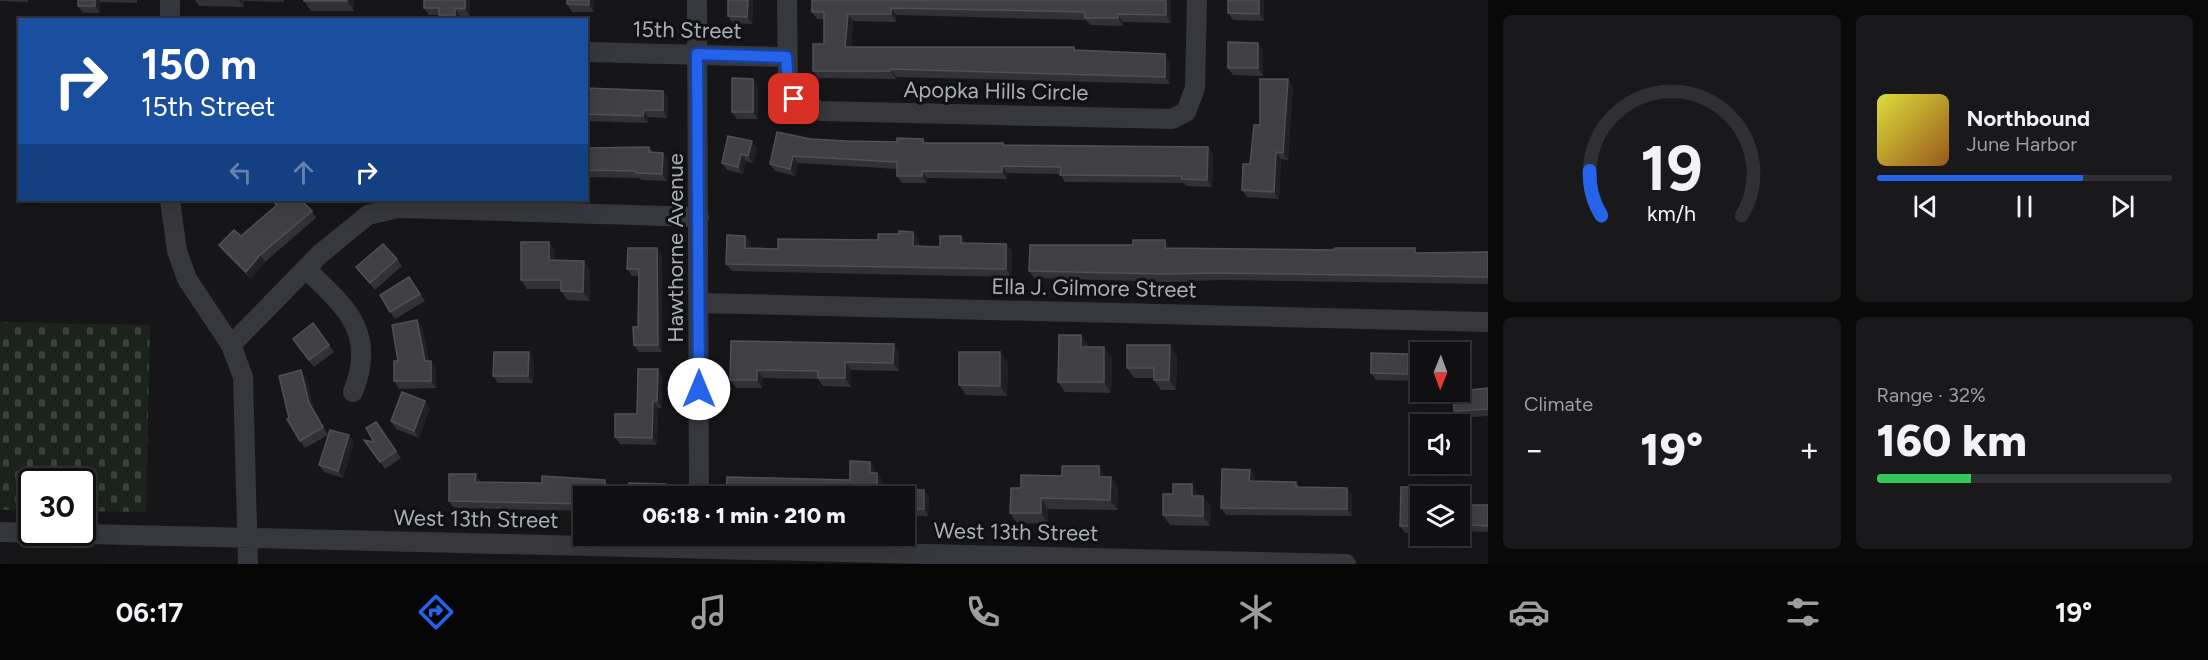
<!DOCTYPE html>
<html lang="en">
<head>
<meta charset="utf-8">
<style>
	:root { --surface:#101012; --page:#19191b; --text:#f1f3f6; --muted:#9c9d9f; --line:#303032; --accent:#2563eb }
	body { margin:0; font-family:Figtree,sans-serif; background:var(--page); color:var(--text); height:100vh; display:flex; flex-direction:column; font-size:22px; white-space:nowrap }
	* { box-sizing:border-box; margin:0 }
	p { font-size:20px; color:var(--muted) }
	.icon { flex:none; width:33px; height:33px; fill:none; stroke:currentColor; stroke-width:2; stroke-linecap:round; stroke-linejoin:round }
	.map { position:relative; flex:1; overflow:hidden }
	.details { display:flex; flex-direction:column; gap:15px; padding:15px; background:#09090a; width:720px }
	.details>* { flex:none }
	.banner { position:absolute; left:18px; top:18px; width:570px; height:183px; border-radius:0px; box-shadow:0 6px 24px #0002,0 0 0 2px var(--line); background:#1a4fa0; color:#fff; overflow:hidden }
	.needle { width:39px; rotate:181deg }
	.buttons { position:absolute; left:1410px; top:342px; display:grid; gap:12px }
	.buttons a { display:grid; place-items:center; width:60px; height:60px; border-radius:0px; background:var(--surface); box-shadow:0 6px 24px #0002,0 0 0 2px var(--line); font-size:30px }
	.speed { position:absolute; left:18px; top:468px; display:flex; gap:12px; font-size:30px; font-weight:700; text-align:center }
	.speed>* { display:grid; place-content:center; width:78px; height:78px; border-radius:50%; background:var(--surface); box-shadow:0 6px 24px #0002,0 0 0 2px var(--line); line-height:1 }
	.speed .limit { border:3px solid #111; border-radius:9px; background:#fff; color:#111 }
	.pin { position:absolute; display:grid; place-items:center; width:51px; height:51px; color:#fff; margin:-26px; border-radius:12px; box-shadow:0 3px 9px #0006 }
	.me { position:absolute; width:66px; margin:-33px; rotate:0deg; stroke-linejoin:round; filter:drop-shadow(0 0 4px #0008) }
	.turn { display:flex; align-items:center; gap:21px; height:126px; padding:0 24px; font-size:27px }
	.turn .icon { width:78px; height:78px; stroke-width:2.5 }
	.turn b { display:block; font-size:42px; line-height:51px }
	.lanes { display:flex; align-items:center; height:57px; padding:0 24px; background:#0003; justify-content:center; gap:30px; direction:ltr }
	.lanes .off { opacity:.35 }
	.big { font-size:45px; font-weight:800; line-height:1.1 }
	.details .card { flex:1; display:flex; flex-direction:column; justify-content:center; gap:9px; min-width:0; padding:0 21px; border-radius:9px; background:var(--page) }
	.details .dial { align-items:center; gap:0 }
	.dial svg { height:156px; overflow:visible; fill:none; stroke:var(--line); stroke-width:7; stroke-linecap:round; text-anchor:middle }
	.dial text { fill:var(--text); stroke:none }
	.song { display:flex; align-items:center; gap:18px }
	.cover { width:72px; height:72px; border-radius:9px; background:linear-gradient(135deg,hsl(60 70% 55%),hsl(30 70% 35%)) }
	.played { height:6px; border-radius:3px; background:linear-gradient(90deg,var(--accent) 70%,var(--line) 70%) }
	.keys { display:flex; justify-content:space-around; direction:ltr }
	.heat { display:flex; justify-content:space-between; align-items:center; font-size:33px; direction:ltr }
	.charge { height:9px; border-radius:4px; background:linear-gradient(90deg,#34c759 32%,var(--line) 0) }
	.details .tiles { flex:1; display:grid; gap:15px; grid-template-columns:repeat(2,1fr) }
	.trip { position:absolute; left:573px; top:486px; width:342px; height:60px; border-radius:0px; background:var(--surface); box-shadow:0 6px 24px #0002,0 0 0 2px var(--line); font-weight:800; line-height:60px; text-align:center }
	.tabs { display:flex; height:96px; justify-content:space-around; align-items:center; background:#060607; color:var(--muted) }
	.tabs .icon { width:42px; height:42px }
	.tabs .current { color:var(--accent) }
	.tabs b { font-size:27px; color:var(--text) }
	main { display:flex; flex:1; min-height:0 }
	.map>svg:first-child { display:block }
	.cemetery { fill:url(#cemetery-stones) }
	.lines { fill:none; stroke-linecap:round; stroke-linejoin:round }
	.minor { stroke:#37383d; stroke-width:20 }
	.wall { fill:#323236 }
	.shaded-wall { fill:#212124 }
	.building { fill:#3f3f44; stroke:#4f5156; stroke-width:1.5 }
	.route-casing { stroke:#184099; stroke-width:15 }
	.route { stroke:#2563eb; stroke-width:10 }
	.labels { text-anchor:middle; dominant-baseline:central; stroke-width:6; stroke-linejoin:round; paint-order:stroke }
	.street-label { font-size:22px; fill:#a8adb8; stroke:#111113 }
</style>
</head>
<body>
<main>
<div class="map">
<svg width="1488" height="564" viewBox="0 0 1488 564">
	<defs>
		<pattern id="cemetery-stones" width="16" height="16" patternUnits="userSpaceOnUse" patternTransform="scale(1.5)"><rect width="16" height="16" fill="#1c231d"/><path d="M2 7V4a2 2 0 0 1 4 0v3zM10 15v-3a2 2 0 0 1 4 0v3z" fill="#3a403c"/></pattern>
	</defs>
	<rect width="100%" height="100%" fill="#161618"/>
	<path class="cemetery" d="M0 322 150 325 146 512 83 511 82 482H32L31 510H0Z"/>
	<g class="lines">
		<path class="minor" d="M170 0V20
			M697 0 699 496
			M787 0 788 83 794 99 820 111 1172 119 1186 112 1195 88 1197 0
			M586 52 786 57
			M170 200 177 251 187 279 231 345 243 377 248 564
			M306 269C346 307 377 333 353 392
			M700 303 1488 322
			M231 345 320 254 368 215 398 208 699 217
			M0 532 1346 564"/>
	</g>
	<path class="wall" d="M0 0H28V2L0 1Z
		M78 0H137V3L100 2V13H83L78 6Z
		M195 0H284V2L244 1V7L199 6Z
		M354 0V11H311L304 1Z
		M424 0H470V16H460V20H442L439 15H429L424 8Z
		M594 0V12H572L567 4Z
		M753 0 752 24 733 23 728 16Z
		M812 0H1171V23L1123 22V26L1090 25 1086 20 896 15V22L853 21 851 47H1074L1076 50 1170 62V84L896 77V79L818 78 813 71 824 44V19H817L812 12Z
		M1228 0H1264V21L1233 20 1228 13Z
		M1263 50V76L1233 75 1228 68Z
		M753 79 758 86V119H737L732 112Z
		M1293 86 1288 160 1281 159 1279 199 1247 197 1242 190 1260 125Z
		M586 88 668 98 667 118 648 117V123L586 121Z
		M810 139 847 141 897 142 923 139 925 143H1003L1004 145 1213 154 1212 187 1187 186 1184 183 1065 182 1060 174 1007 173V179L927 178V183H902L897 176V169L798 163 795 176 775 171 770 164Z
		M649 147 653 152 668 160 667 181 641 180 639 178 586 177V148Z
		M757 148 753 163 746 161 743 174 727 170 722 163Z
		M272 200 312 211 316 218 265 262 251 279 224 252 219 245 241 236 276 206Z
		M745 236 751 243V249H778L919 239V246L940 247 961 236 966 243 1006 244 1012 251 1011 277 732 271 726 264Z
		M549 242 555 251V260L590 270V301L567 300 561 291V289H527L521 280Z
		M1133 245 1170 248 1419 253 1488 252V284L1220 280 1170 282 1034 278 1029 271Z
		M662 255V352H639L634 345 638 327 639 276H632L627 269Z
		M397 259 402 266 375 290 356 267Z
		M414 284 425 301 395 319 390 312Z
		M422 327 429 361 436 368V388L399 389 394 381 398 361Z
		M1081 335 1088 345V347L1112 357 1111 393 1065 392 1058 382Z
		M731 341 899 352V371L851 370V387L823 386 818 379 763 378 762 388H736L730 380Z
		M329 345 334 352 314 367 297 346Z
		M1000 352 1008 363 1007 396 966 395 959 385Z
		M1408 354 1413 361V381L1376 380 1371 373Z
		M1177 356 1176 390H1161L1154 380V378H1134L1127 368Z
		M534 359 533 383H498L493 376Z
		M301 370 306 378 314 410 328 435 305 448 300 441 289 418Z
		M662 376V408H658L657 445 620 444 615 437 637 414Z
		M1488 388V416L1459 418 1454 411Z
		M430 408 419 438 396 429 391 421Z
		M376 422 401 458 385 469 364 440 374 442Z
		M349 435 354 442 343 478 324 472 319 465Z
		M875 469V473L882 480V496H728L726 494 850 480Z
		M1250 470 1255 477 1254 481 1296 482 1300 488 1352 495V516L1226 515 1221 508Z
		M1106 477H1111L1118 487V510L1048 509V524L1017 523 1010 513 1021 488Z
		M480 482 610 487 584 496V511L454 508 449 501Z
		M1192 484 1199 496 1211 506 1210 526 1170 525 1163 515Z
		M1401 487H1421L1426 494V496H1420V533H1405L1400 526Z
		M924 490 929 497 928 516H904V496Z
		M1460 497 1466 505H1488V532L1460 531Z"/>
	<path class="shaded-wall" d="M95 0H99L100 2V13L95 6Z
		M239 0H243L244 7Z
		M347 0H354V11L347 1Z
		M465 0H470V16L465 9Z
		M589 0H594V12L589 5Z
		M748 0H753L752 24 747 17Z
		M1166 0H1171V23L1166 15Z
		M1259 0H1264V21L1259 14Z
		M455 8 460 16V20H458L455 15Z
		M891 8 896 15V22L891 14Z
		M848 14 853 21 851 55 845 47Z
		M1118 14 1123 22V26L1118 18Z
		M1258 43 1263 50V76L1258 68Z
		M1165 54 1170 62V84L1165 77Z
		M890 69 896 77V79L890 71Z
		M753 79 758 86V119L753 112Z
		M1288 79 1293 86 1288 160 1283 153Z
		M663 91 668 98 667 118 663 110Z
		M644 110 648 117V123L643 116Z
		M752 141 757 148 753 163 748 156Z
		M1208 147 1213 154 1212 187 1207 180Z
		M1276 152 1281 159 1279 199 1274 192Z
		M663 153 668 160 667 181 662 174Z
		M741 154 746 161 743 174 738 167Z
		M793 156 798 163 795 176 790 169Z
		M1002 166 1007 173V179L1002 172Z
		M922 171 927 178V183L922 176Z
		M913 232 919 239 918 254 913 246Z
		M745 236 751 243V256L745 248Z
		M961 236 966 244 961 243Z
		M1165 240 1170 248H1165Z
		M549 242 555 251V269L549 260Z
		M1006 244 1012 251 1011 277 1006 269Z
		M657 248 662 255V352L658 345Z
		M260 255 265 262 251 279 246 272Z
		M584 261 590 270V301L583 292Z
		M417 320 422 327 430 368 425 361Z
		M1081 335 1088 345V357L1081 347Z
		M894 344 899 352V371L893 363Z
		M1170 345 1177 356 1176 390 1169 380Z
		M1104 347 1112 357 1111 393 1104 382Z
		M529 352 534 359 533 383 528 376Z
		M1000 352 1008 363 1007 396 1000 386Z
		M1408 354 1413 361V381L1408 374Z
		M431 361 436 368V388L431 381Z
		M845 362 851 370V387L845 378Z
		M658 369 662 376V408L657 401Z
		M301 370 306 378 314 410 328 435 309 403Z
		M757 370 763 378 762 388 757 380Z
		M425 401 430 408 419 438 414 431Z
		M653 401 658 408 657 445 652 438Z
		M349 435 354 442 343 478 338 471Z
		M870 462 875 469V480L870 473Z
		M1099 466 1106 477H1099Z
		M1250 470 1255 477 1254 488 1249 481Z
		M877 473 882 480V496H877Z
		M476 474 480 481V489L475 482Z
		M1111 477 1118 487V510L1110 500Z
		M605 480 610 487V496H605Z
		M666 484 670 491V496H665Z
		M1192 484 1199 495 1200 506 1192 496Z
		M1421 487 1426 494V496H1421Z
		M1347 488 1352 495V516L1347 509Z
		M924 490 929 497 928 516 924 509Z
		M1203 496 1211 506 1210 526 1203 516Z
		M1461 497 1466 504V512L1461 505Z
		M1041 498 1048 509V524L1041 513Z"/>
	<path class="building" d="M78 0H95V6H78Z
		M304 0H347V1H304Z
		M424 0H465V9L455 8V15H439V8H424Z
		M567 0H589V5L567 4Z
		M728 0H748L747 17 728 16Z
		M812 0H1166V15L1118 14V18H1085V12L891 8V14H848L845 47H1074V50L1165 54V77L890 69V71H813V44H824V12H812Z
		M1228 0H1259V14L1228 13Z
		M1228 42 1258 43V68H1228Z
		M732 78 753 79V112H732Z
		M1260 79H1288L1283 153 1276 152 1274 192 1242 190 1243 164H1250L1254 125H1260Z
		M586 88 663 91V110H644L643 116 586 114Z
		M777 132 810 139 847 141 897 142V138L923 139V143H1003V145L1208 147 1207 180 1182 179V176L1060 175 1061 167 1002 166V172L922 171V176H897V162L793 156 790 169 770 164Z
		M728 136 752 141 748 156 741 154 738 167 722 163Z
		M649 147V152L663 153 662 174 636 173V171L586 170V148Z
		M272 200H301L312 211 260 255 246 272 219 245 234 230 241 236 277 205Z
		M899 231 913 232V246L940 247V236H961V243L1006 244V269L726 264 727 235 745 236V248L778 249V239L878 240V234H899Z
		M1133 240H1165V248L1334 250 1335 248H1415V253L1488 252V277L1215 273 1164 274 1029 271 1030 245H1133Z
		M521 242H549V260L584 261 583 292 561 291V280H521Z
		M383 244 397 259 370 283 356 267Z
		M628 248H657L658 345H634L633 327H638L639 269H627Z
		M409 277 420 294 390 312 380 295Z
		M417 320 425 361H431V381H394V361H398L392 325Z
		M313 323 329 345 309 360 293 339Z
		M1059 335H1081V347H1104V382H1058Z
		M731 341 894 344 893 363 845 362V378H818V371L757 370V380H730Z
		M1127 345H1170L1169 380H1154V368H1127Z
		M494 352H529L528 376H493Z
		M959 352H1000V386L959 385Z
		M1371 353 1408 354V374L1371 373Z
		M638 369H658L657 401H653L652 438 615 437V414H637Z
		M301 370 309 403 323 427 300 441 287 419 289 418 279 376Z
		M1488 388V409L1454 411 1453 392Z
		M402 392 425 401 414 431 391 421Z
		M376 422 396 451 380 462 364 440 374 442 366 428Z
		M330 430 349 435 338 471 319 465Z
		M850 461 870 462V473H877V496H759V495L726 494 727 477 850 480Z
		M1062 466H1099V477H1111L1110 500 1041 498V513H1010L1011 488H1021V475L1062 476Z
		M1222 469 1250 470 1249 481 1296 482V487L1347 488V509L1221 508Z
		M449 474H476L475 482 542 483V476L605 480V496H584V504L449 501Z
		M629 483 666 484 665 496H629Z
		M1173 484H1192V496H1203V516L1163 515V494H1173Z
		M1401 487H1421L1420 526H1400Z
		M896 490H924V509H904V496H896Z
		M1460 497H1461V505H1488V526L1460 524Z"/>
	<g class="lines">
		<defs>
			<path id="route" d="M699 389 697 54 786 57 788 83 794 99"/>
		</defs>
		<use href="#route" class="route-casing"/>
		<use href="#route" class="route"/>
	</g>
	<g class="labels">
		<g class="street-label">
			<text transform="translate(687 30) rotate(1)">15th Street</text>
			<text transform="translate(996 91) rotate(1)">Apopka Hills Circle</text>
			<text transform="translate(675 248) rotate(-90)">Hawthorne Avenue</text>
			<text transform="translate(1094 288) rotate(1)">Ella J. Gilmore Street</text>
			<text transform="translate(476 519) rotate(1)">West 13th Street</text>
			<text transform="translate(1016 532) rotate(1)">West 13th Street</text>
		</g>
	</g>
</svg>
<div class="buttons">
<a><svg class="needle" viewBox="-14 -14 28 28"><path d="M0-13l5 13h-10z" fill="#e53935"/><path d="M0 13l5-13h-10z" fill="#9c9d9f"/></svg></a>
<a><svg class="icon" aria-label="sound" viewBox="0 0 24 24"><path d="M4 9h4l5-4v14l-5-4H4zM17 9q2 3 0 6"/></svg></a>
<a><svg class="icon" aria-label="layers" viewBox="0 0 24 24"><path d="M12 4l9 5-9 5-9-5zM3 14l9 5 9-5"/></svg></a>
</div>
<div class="speed"><div class="limit">30</div></div>
<div class="pin" style="left:794px;top:99px;background:#d93025"><svg class="icon" aria-label="arrive" viewBox="0 0 24 24"><path d="M6 21V4h12l-3 4 3 4H6"/></svg></div>
<svg class="me" style="left:699px;top:389px" viewBox="-20 -20 40 40"><circle r="19" fill="#fff"/><path d="M0-13L10 11 0 6-10 11z" fill="#2563eb"/></svg>
<div class="trip">06:18 · 1 min · 210 m</div>
<div class="banner">
<div class="turn"><svg class="icon" aria-label="right" viewBox="0 0 24 24"><path d="M7 20v-9h11M14 6l5 5-5 5"/></svg><div><b>150 m</b>15th Street</div></div>
<div class="lanes"><svg class="icon off" aria-label="left" viewBox="0 0 24 24"><path d="M17 20v-9H6M10 6l-5 5 5 5"/></svg><svg class="icon off" aria-label="ahead" viewBox="0 0 24 24"><path d="M12 20V5M6 11l6-6 6 6"/></svg><svg class="icon" aria-label="right" viewBox="0 0 24 24"><path d="M7 20v-9h11M14 6l5 5-5 5"/></svg></div>
</div>
</div>
<section class="details">
<div class="tiles">
<div class="card dial"><svg viewBox="0 0 100 80">
<path d="M14 69A42 42 0 1 1 86 69"/>
<path d="M14 69A42 42 0 0 1 8 46" stroke="#2563eb"/>
<text x="50" y="56" font-size="32" font-weight="700">19</text>
<text x="50" y="72" font-size="11">km/h</text>
</svg></div>
<div class="card">
<div class="song"><i class="cover"></i><div><b>Northbound</b><p>June Harbor</p></div></div>
<div class="played"></div>
<div class="keys"><svg class="icon" aria-label="previous" viewBox="0 0 24 24"><path d="M18 5L8 12l10 7zM5 5v14"/></svg><svg class="icon" aria-label="pause" viewBox="0 0 24 24"><path d="M8 5v14M16 5v14"/></svg><svg class="icon" aria-label="next" viewBox="0 0 24 24"><path d="M6 5l10 7-10 7zM19 5v14"/></svg></div>
</div>
<div class="card"><p>Climate</p>
<div class="heat"><a>−</a><b class="big">19°</b><a>+</a></div>
</div>
<div class="card"><p>Range · 32%</p><b class="big">160 km</b><div class="charge"></div></div>
</div>
</section>
</main>
<nav class="tabs">
<b>06:17</b>
<svg class="icon current" aria-label="directions" viewBox="0 0 24 24"><path d="M12 3l9 9-9 9-9-9zM9 14v-3h6M13 9l2 2-2 2"/></svg>
<svg class="icon" aria-label="music" viewBox="0 0 24 24"><path d="M9 18V5l10-2v13"/><circle cx="6" cy="18" r="3"/><circle cx="16" cy="16" r="3"/></svg>
<svg class="icon" aria-label="phone" viewBox="0 0 24 24"><path d="M5 4h4l2 5-3 2q2 4 5 5l2-3 5 2v4C11 20 4 13 5 4z"/></svg>
<svg class="icon" aria-label="climate" viewBox="0 0 24 24"><path d="M12 3v18M4 7l16 10M4 17L20 7"/></svg>
<svg class="icon" aria-label="car" viewBox="0 0 24 24"><path d="M5 17H2v-5l4-1 3-4h7l3 4 3 1v5h-3M9 17h6M6 11h13"/><circle cx="7" cy="17" r="2"/><circle cx="17" cy="17" r="2"/></svg>
<svg class="icon" aria-label="filters" viewBox="0 0 24 24"><path d="M4 7h16M4 17h16"/><circle cx="9" cy="7" r="2"/><circle cx="15" cy="17" r="2"/></svg>
<b>19°</b>
</nav>
</body>
</html>
